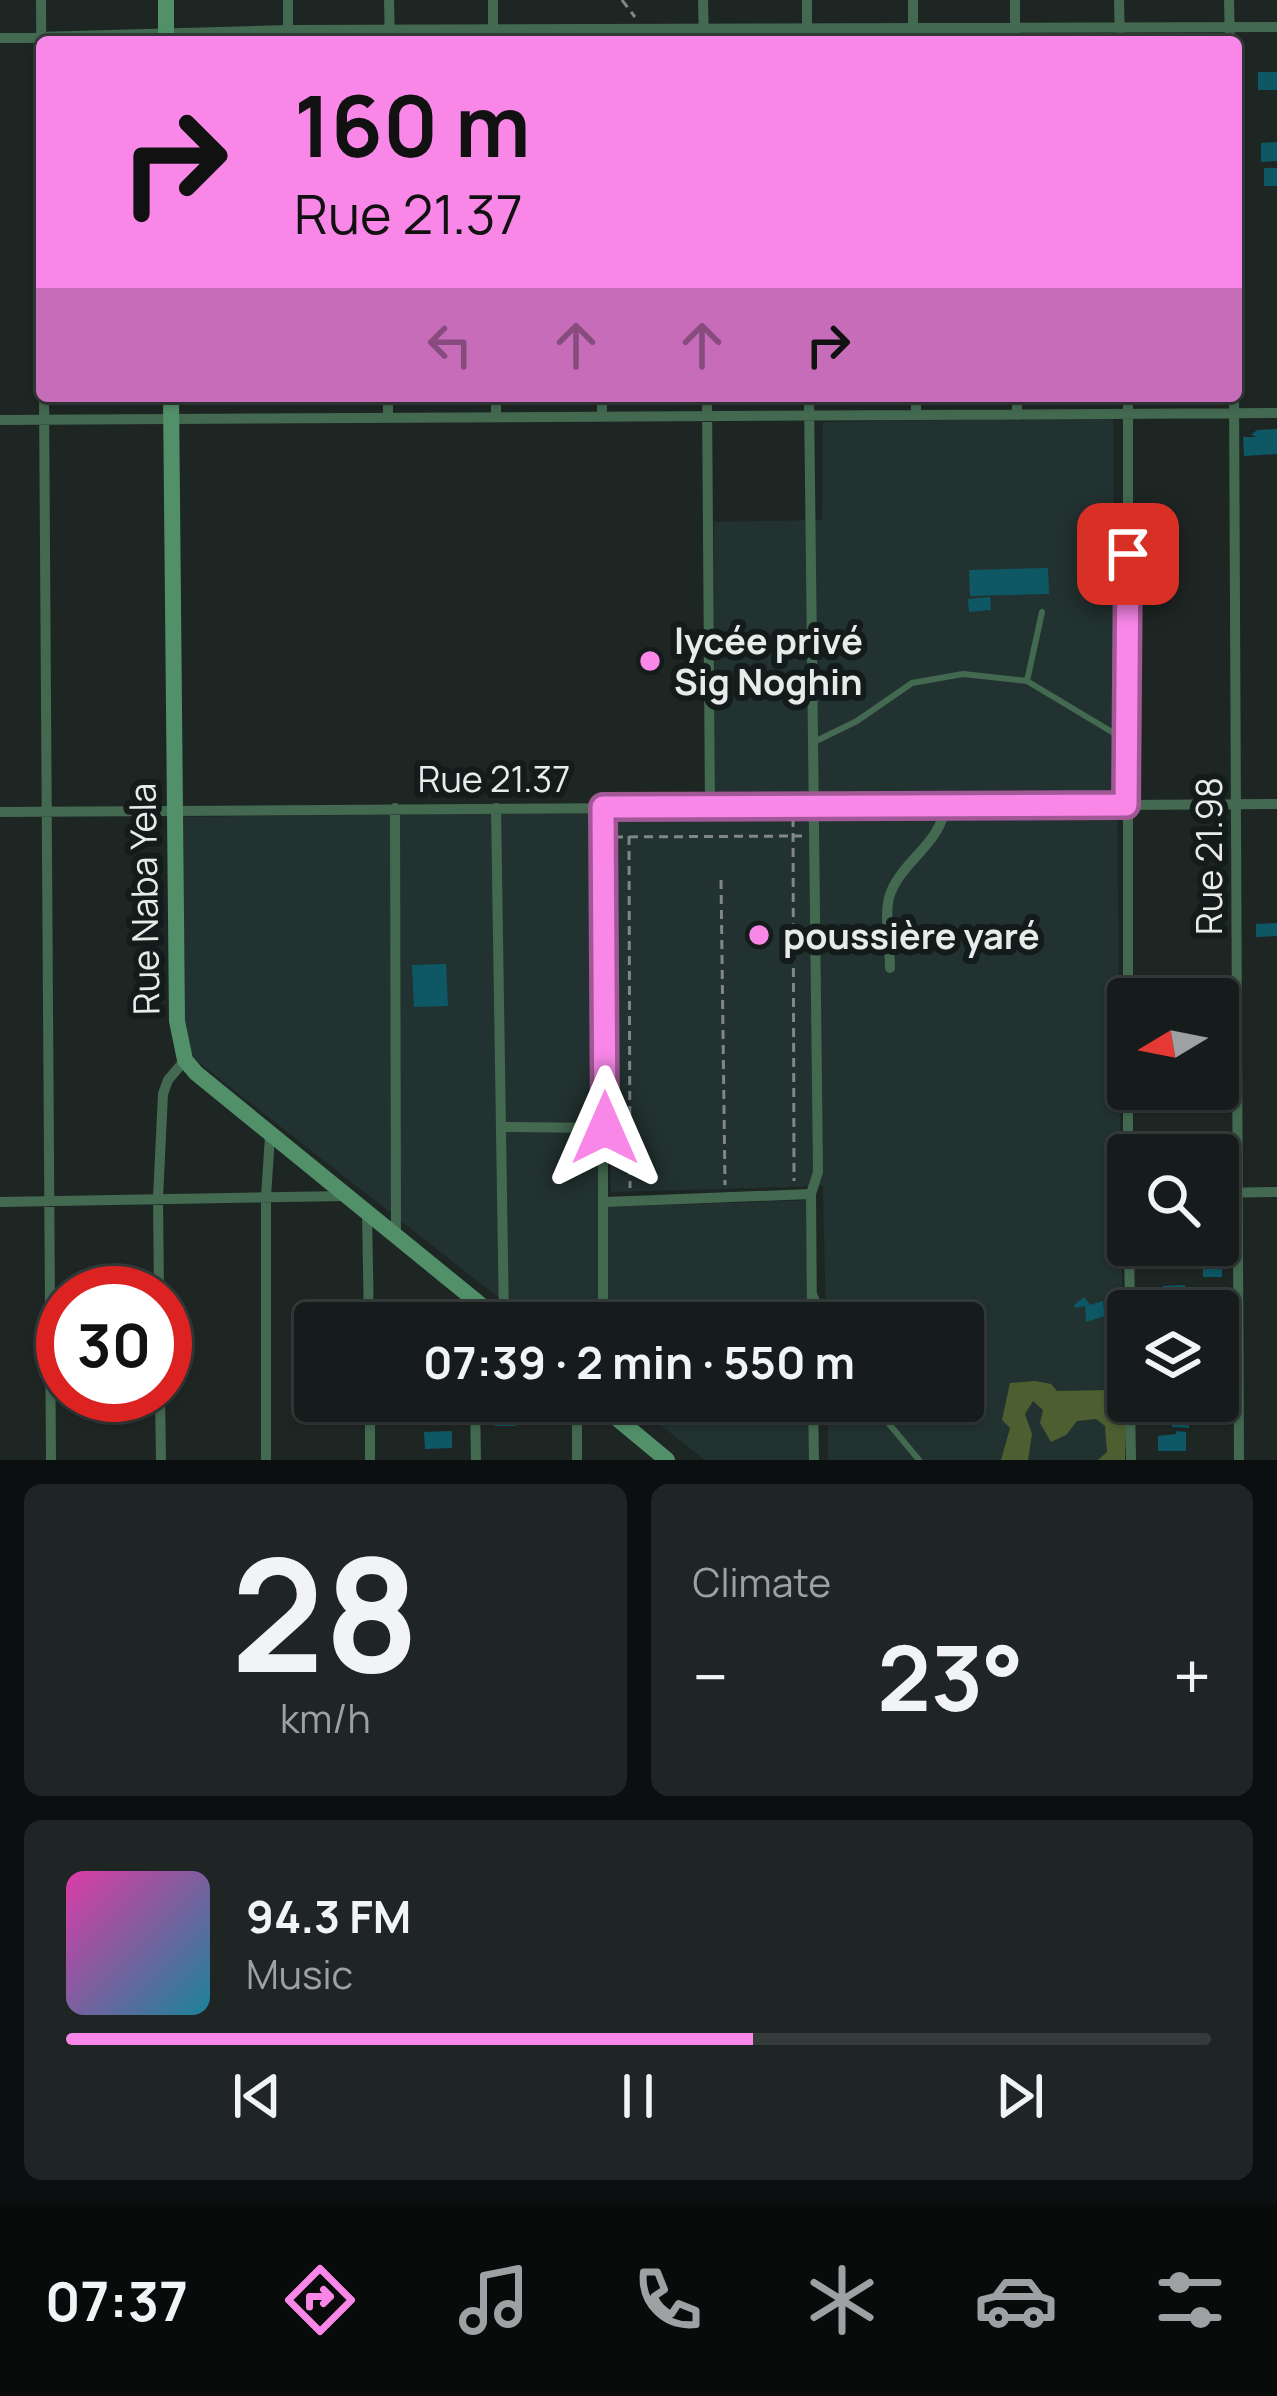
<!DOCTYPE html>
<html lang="en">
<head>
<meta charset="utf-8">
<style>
	:root { --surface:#161c1b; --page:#1f2524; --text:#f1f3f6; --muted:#9ea1a3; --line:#353a3a; --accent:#f987e8 }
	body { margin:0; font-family:Manrope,sans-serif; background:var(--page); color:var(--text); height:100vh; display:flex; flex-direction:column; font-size:45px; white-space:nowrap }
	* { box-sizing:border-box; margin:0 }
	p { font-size:39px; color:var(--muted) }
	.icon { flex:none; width:66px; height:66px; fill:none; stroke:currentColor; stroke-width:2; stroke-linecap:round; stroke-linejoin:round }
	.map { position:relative; height:1460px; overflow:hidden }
	.panel { display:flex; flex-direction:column; gap:24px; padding:24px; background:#0c0f0f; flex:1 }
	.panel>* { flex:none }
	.guide { position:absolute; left:36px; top:36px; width:1206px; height:366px; border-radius:12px; box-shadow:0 3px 9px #0004,0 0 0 3px var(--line); background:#f987e8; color:#111; overflow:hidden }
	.needle { width:78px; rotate:260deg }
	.tools { position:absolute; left:1107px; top:978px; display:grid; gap:24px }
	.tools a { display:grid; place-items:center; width:132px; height:132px; border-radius:12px; background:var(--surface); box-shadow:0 3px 9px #0004,0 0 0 3px var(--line); font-size:60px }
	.speed { position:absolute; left:36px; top:1266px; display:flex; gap:24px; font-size:60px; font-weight:700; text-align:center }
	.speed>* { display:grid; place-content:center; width:156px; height:156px; border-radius:50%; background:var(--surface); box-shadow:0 3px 9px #0004,0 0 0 3px var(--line); line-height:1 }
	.speed .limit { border:18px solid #d22; background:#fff; color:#111 }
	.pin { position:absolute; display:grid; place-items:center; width:102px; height:102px; color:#fff; margin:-51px; border-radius:24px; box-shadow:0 6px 18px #0006 }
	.me { position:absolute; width:132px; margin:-66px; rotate:0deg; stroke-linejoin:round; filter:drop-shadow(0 0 9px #0008) }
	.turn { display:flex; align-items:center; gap:42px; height:252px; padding:0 60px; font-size:54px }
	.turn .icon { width:156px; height:156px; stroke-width:2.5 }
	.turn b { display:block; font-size:84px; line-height:102px }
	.lanes { display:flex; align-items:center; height:114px; padding:0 60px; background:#0003; justify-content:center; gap:60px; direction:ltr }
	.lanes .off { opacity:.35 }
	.big { font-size:90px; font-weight:700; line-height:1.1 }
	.panel .card { flex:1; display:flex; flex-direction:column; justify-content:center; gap:18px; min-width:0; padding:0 42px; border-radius:18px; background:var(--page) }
	.panel .dial { align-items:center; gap:0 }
	.dial b { font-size:156px; line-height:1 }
	.song { display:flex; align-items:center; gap:36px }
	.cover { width:144px; height:144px; border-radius:18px; background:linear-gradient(135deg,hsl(320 70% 55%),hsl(190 70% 35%)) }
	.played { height:12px; border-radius:6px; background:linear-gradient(90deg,var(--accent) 60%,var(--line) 60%) }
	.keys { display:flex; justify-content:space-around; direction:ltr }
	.heat { display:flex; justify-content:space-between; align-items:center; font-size:66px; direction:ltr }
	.panel .tiles { flex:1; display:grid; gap:24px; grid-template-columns:1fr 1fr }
	.card:last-child { grid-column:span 2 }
	.trip { position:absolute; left:294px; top:1302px; width:690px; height:120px; border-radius:12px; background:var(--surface); box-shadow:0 3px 9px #0004,0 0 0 3px var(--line); font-weight:700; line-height:120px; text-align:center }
	.menu { display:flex; height:192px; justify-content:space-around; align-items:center; background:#090b0b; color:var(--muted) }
	.menu .icon { width:84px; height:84px }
	.menu .active { color:var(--accent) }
	.menu b { font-size:54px; color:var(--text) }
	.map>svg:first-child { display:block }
	.built { fill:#223230 }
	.forest { fill:#4d5e31 }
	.building { fill:#0e5866 }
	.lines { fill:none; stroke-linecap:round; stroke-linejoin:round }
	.path { stroke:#808785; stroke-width:3; stroke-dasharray:9 6; stroke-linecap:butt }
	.lane { stroke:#436950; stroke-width:6 }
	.street { stroke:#436950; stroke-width:10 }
	.secondary { stroke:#519069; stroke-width:16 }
	.route-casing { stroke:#a25897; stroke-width:30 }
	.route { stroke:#f987e8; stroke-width:21 }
	.poi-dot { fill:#f987e8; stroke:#141c1b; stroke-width:4.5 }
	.labels { text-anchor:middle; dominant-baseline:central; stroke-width:12; stroke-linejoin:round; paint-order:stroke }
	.poi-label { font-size:36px; font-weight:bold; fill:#e7eceb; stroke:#141c1b; text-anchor:start }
	.street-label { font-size:36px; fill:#e7eceb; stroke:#141c1b }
</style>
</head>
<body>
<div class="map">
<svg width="1277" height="1460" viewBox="0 0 1277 1460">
	<rect width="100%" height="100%" fill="#1e2624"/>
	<path class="built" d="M182 396H376V401L182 403Z
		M1113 417 1124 1460H828V1401H963V1323H826L823 1186 611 1192 609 815 715 813 714 522 822 520 823 422Z
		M598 812 600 1207 814 1200 815 1323H531L197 1061 189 1049 184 1015 183 817Z
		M630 1401H815V1460H705Z"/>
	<path class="forest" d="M1035 1381 1051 1384 1057 1391 1109 1390 1123 1381 1127 1399 1125 1460H1098L1107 1452 1105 1426 1096 1419 1077 1421 1066 1435 1051 1442 1040 1423 1043 1410 1033 1401 1025 1414 1032 1434 1028 1460H1001L1010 1428 1002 1420 1010 1383Z"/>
	<path class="building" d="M1258 72H1277V90H1258Z
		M1277 142V161L1261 162V143Z
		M1264 168H1277V186H1264Z
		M1277 429V454L1244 456 1243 437H1258L1251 435 1257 430Z
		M1048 568 1049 594 970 596 969 570Z
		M990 597 991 610 969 612 968 599Z
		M1277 923V936L1256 937V924Z
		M446 964 448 1006 414 1007 412 965Z
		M1203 1260 1222 1261V1277H1203Z
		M1185 1285 1186 1303H1161L1163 1286Z
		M1084 1297 1090 1305 1103 1301 1105 1316 1086 1322 1085 1306 1075 1308 1074 1305Z
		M1213 1299H1229L1230 1318 1218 1319Z
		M495 1404 517 1405 516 1426H495Z
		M1195 1404 1213 1405 1214 1425 1195 1424Z
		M421 1405 422 1424H408L407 1406Z
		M1152 1406H1167L1168 1416H1161V1420H1148V1408Z
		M1171 1406H1189V1428L1172 1427Z
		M452 1431V1448L425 1449 424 1432Z
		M1176 1431 1186 1432V1451H1158V1436L1176 1434Z"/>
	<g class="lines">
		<path class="path" d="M622 0 635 17
			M793 818 794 1181
			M629 836 630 1188
			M614 837 802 836
			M721 880 725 1185"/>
		<path class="lane" d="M1027 681 1042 612
			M814 742 857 721 912 683 963 674 1027 681 1127 741
			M814 1294 828 1323
			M870 1401 919 1460"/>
		<path class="street" d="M41 0 42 184
			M288 0V30
			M389 0 390 42
			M493 0V42
			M703 0 704 42
			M807 0V42
			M913 0V42
			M1015 0V42
			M1119 0 1120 42
			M1229 0 1230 42
			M0 38 288 30 1277 27
			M44 396 51 1460
			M496 396V417
			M602 396V416
			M707 396 710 807
			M809 396 818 1172 811 1194 812 1323
			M916 396V415
			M1017 396V415
			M1128 396V1155
			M1234 396 1239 1460
			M388 417V396
			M0 420 1277 413
			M603 807V1323
			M395 808 396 1234
			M496 808 504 1323
			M0 812 1277 804
			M890 968C890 947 884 918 889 898 899 862 941 845 945 806
			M502 1127 605 1128
			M1218 1193 1277 1192
			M0 1202 345 1196
			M605 1202 811 1194
			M367 1213 369 1323
			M1129 1245 1130 1311
			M159 1293 158 1198 163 1094 168 1080 185 1060
			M473 1297V1323
			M160 1395 161 1460
			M370 1401V1460
			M475 1401 476 1460
			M813 1401 814 1460
			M1130 1401 1131 1460
			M266 1460V1197L270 1136
			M577 1460V1401"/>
		<path class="secondary" d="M166 0V42
			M171 396 177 1021 185 1060 196 1073 503 1323
			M596 1401 667 1460"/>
	</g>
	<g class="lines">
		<defs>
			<path id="route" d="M605 1128 603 807 1126 805 1128 554"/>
		</defs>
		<use href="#route" class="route-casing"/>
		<use href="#route" class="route"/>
	</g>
	<g class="poi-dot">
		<circle cx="650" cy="661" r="12"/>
		<circle cx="759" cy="935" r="12"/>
	</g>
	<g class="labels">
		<g class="poi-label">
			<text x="674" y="640">lycée privé<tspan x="674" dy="41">Sig Noghin</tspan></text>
			<text x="783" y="935">poussière yaré</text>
		</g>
		<g class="street-label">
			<text x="494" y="778">Rue 21.37</text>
			<text transform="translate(1208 856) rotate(-90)">Rue 21.98</text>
			<text transform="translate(144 899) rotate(-91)">Rue Naba Yela</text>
		</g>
	</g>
</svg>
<div class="tools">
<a><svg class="needle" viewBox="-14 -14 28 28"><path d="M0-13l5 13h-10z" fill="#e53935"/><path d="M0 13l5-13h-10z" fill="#9ea1a3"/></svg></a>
<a><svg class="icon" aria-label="search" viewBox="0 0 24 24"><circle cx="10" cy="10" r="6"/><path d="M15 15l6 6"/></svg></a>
<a><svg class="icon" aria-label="layers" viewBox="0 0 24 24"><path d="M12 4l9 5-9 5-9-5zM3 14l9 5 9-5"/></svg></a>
</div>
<div class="speed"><div class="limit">30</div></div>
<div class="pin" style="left:1128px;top:554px;background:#d93025"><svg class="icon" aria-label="arrive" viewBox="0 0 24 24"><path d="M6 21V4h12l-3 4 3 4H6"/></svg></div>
<svg class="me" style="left:605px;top:1128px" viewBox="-20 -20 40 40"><path d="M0-17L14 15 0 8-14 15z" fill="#f987e8" stroke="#fff" stroke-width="4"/></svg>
<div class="trip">07:39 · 2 min · 550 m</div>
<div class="guide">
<div class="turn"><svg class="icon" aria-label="right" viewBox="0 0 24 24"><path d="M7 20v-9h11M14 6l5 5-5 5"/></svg><div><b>160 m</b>Rue 21.37</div></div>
<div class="lanes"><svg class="icon off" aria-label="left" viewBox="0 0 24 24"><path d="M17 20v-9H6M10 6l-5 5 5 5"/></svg><svg class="icon off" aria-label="ahead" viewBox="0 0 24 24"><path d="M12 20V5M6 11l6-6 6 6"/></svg><svg class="icon off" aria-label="ahead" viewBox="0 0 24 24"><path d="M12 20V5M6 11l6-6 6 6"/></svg><svg class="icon" aria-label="right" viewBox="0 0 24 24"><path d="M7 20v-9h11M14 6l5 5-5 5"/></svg></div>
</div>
</div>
<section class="panel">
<div class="tiles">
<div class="card dial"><b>28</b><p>km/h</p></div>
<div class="card"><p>Climate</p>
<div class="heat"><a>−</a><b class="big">23°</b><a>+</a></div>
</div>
<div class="card">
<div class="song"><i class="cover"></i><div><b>94.3 FM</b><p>Music</p></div></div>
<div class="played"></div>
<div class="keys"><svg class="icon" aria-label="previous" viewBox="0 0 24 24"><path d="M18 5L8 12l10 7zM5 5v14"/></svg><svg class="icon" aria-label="pause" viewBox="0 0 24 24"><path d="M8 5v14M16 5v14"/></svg><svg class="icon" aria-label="next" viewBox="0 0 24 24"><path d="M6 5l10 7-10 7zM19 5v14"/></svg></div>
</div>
</div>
</section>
<nav class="menu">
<b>07:37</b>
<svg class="icon active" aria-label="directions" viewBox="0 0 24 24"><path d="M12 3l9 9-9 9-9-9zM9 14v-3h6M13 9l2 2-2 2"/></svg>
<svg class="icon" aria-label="music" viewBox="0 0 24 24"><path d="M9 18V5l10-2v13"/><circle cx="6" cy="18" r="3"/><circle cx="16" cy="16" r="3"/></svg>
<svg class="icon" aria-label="phone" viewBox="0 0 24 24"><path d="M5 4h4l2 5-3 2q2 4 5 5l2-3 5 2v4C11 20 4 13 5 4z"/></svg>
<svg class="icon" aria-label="climate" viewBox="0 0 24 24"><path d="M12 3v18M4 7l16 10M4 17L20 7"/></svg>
<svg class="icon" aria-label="car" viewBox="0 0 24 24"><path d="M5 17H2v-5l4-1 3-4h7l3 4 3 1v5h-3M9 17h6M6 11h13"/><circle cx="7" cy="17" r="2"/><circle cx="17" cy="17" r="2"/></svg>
<svg class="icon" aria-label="filters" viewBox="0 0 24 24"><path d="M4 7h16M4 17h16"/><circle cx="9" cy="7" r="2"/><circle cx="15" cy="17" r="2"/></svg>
</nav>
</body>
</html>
